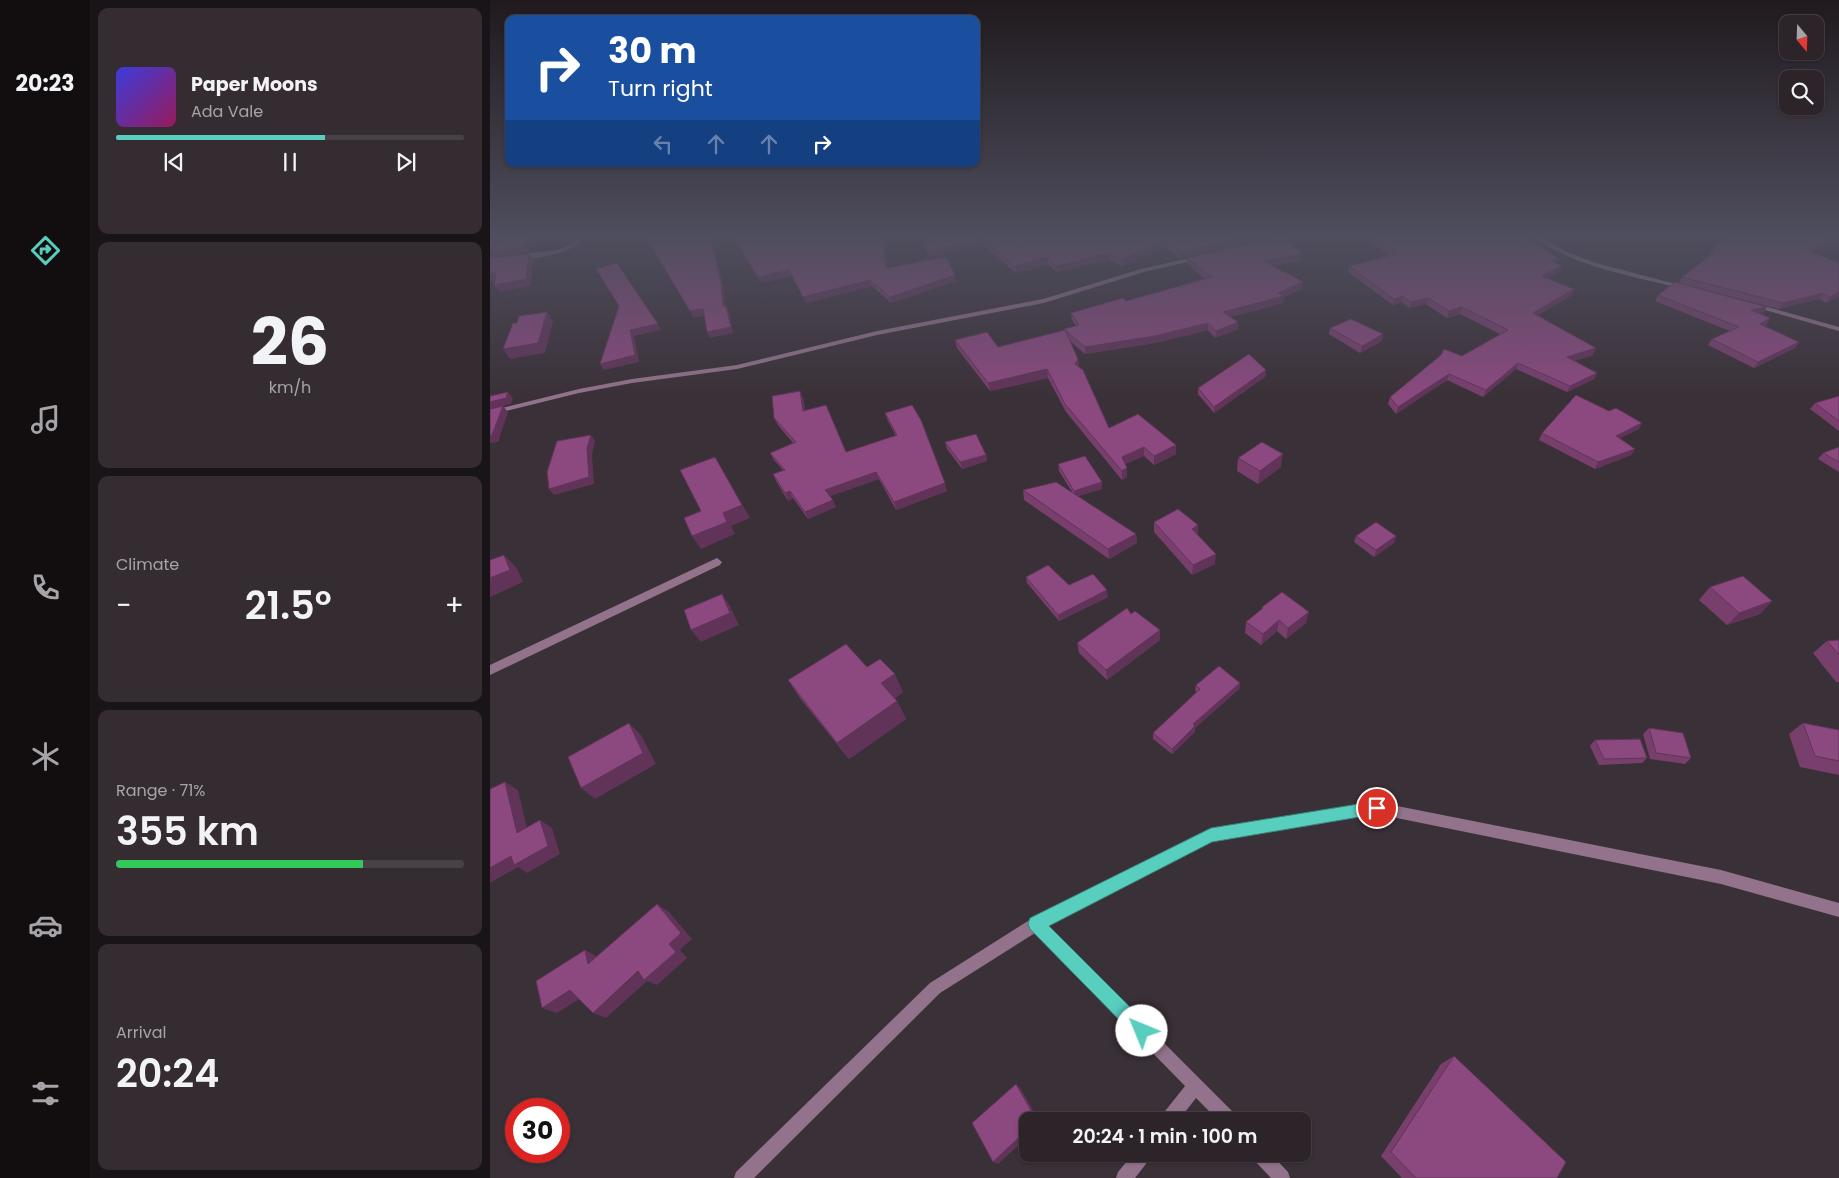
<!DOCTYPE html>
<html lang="en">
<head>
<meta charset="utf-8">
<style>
	:root { --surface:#2c2429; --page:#342c31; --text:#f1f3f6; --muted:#a6a4a8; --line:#484146; --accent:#58cebf }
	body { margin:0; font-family:Poppins,sans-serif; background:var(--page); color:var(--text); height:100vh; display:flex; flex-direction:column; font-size:19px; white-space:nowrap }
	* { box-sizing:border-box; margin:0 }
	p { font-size:16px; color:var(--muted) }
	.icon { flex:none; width:28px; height:28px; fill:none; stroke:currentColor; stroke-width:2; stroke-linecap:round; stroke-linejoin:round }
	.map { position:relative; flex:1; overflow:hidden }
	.panel { display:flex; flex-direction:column; gap:8px; padding:8px; background:#181417; width:400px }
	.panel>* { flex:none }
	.banner { position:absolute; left:15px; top:15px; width:475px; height:152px; border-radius:10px; box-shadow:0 1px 4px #0004,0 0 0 1px var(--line); background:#1a4fa0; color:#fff; overflow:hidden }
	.needle { width:32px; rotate:161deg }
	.tools { position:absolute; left:1289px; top:15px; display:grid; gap:10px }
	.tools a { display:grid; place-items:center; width:45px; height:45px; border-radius:10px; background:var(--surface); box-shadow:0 1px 4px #0004,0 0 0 1px var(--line); font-size:25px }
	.speed { position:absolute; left:15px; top:1098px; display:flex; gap:10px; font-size:25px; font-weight:700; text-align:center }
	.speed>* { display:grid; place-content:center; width:65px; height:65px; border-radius:50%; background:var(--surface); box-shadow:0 1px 4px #0004,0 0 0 1px var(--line); line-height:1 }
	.speed .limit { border:8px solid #d22; background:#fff; color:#111 }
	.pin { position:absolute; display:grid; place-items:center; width:42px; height:42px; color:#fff; margin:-21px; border:2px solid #fff; border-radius:50%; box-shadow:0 1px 5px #0007 }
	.me { position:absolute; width:55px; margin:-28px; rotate:315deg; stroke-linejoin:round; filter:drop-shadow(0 0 4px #0008) }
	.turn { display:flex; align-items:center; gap:18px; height:105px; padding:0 20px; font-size:22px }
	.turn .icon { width:65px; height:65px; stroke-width:2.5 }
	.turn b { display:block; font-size:35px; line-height:42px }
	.lanes { display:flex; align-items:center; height:48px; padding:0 20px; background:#0003; justify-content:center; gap:25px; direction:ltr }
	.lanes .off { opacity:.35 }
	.big { font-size:38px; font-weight:600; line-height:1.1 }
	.panel .widget { flex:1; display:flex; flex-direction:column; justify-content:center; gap:8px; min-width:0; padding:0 18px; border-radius:10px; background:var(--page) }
	.panel .dial { align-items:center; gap:0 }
	.dial b { font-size:65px; line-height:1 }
	.song { display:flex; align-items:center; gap:15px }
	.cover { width:60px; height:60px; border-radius:8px; background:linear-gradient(135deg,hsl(240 70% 55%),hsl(330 70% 35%)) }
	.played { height:5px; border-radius:2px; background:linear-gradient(90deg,var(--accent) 60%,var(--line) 60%) }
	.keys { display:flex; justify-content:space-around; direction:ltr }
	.heat { display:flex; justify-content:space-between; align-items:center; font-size:28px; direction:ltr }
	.charge { height:8px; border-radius:4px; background:linear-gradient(90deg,#34c759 71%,var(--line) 0) }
	.trip { position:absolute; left:529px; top:1112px; width:292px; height:50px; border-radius:10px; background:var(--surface); box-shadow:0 1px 4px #0004,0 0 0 1px var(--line); font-weight:600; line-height:50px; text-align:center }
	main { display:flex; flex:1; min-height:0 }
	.menu { display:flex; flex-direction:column; width:90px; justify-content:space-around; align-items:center; background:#120e10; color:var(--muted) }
	.menu .icon { width:35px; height:35px }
	.menu .active { color:var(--accent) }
	.menu b { font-size:22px; color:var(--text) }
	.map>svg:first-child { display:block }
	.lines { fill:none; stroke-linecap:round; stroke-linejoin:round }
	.minor { fill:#92738b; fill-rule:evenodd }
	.wall { fill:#783f6d }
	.shaded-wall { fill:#613359 }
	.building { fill:#8b497f; stroke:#613359 }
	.route { fill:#58cebf; stroke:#39867c }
</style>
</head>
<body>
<main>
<nav class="menu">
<b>20:23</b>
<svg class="icon active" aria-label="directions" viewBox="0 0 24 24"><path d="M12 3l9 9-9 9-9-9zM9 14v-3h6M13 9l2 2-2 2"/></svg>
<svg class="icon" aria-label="music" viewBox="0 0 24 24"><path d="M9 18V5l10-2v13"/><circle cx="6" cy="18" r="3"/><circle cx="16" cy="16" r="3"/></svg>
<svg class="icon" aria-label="phone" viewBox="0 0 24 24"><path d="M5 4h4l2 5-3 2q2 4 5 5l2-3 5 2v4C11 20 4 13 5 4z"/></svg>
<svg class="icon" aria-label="climate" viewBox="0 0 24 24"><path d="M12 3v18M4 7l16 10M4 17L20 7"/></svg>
<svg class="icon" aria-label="car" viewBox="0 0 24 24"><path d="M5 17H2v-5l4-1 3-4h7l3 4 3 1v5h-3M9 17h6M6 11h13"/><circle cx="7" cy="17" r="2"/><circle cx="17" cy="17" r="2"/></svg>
<svg class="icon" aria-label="filters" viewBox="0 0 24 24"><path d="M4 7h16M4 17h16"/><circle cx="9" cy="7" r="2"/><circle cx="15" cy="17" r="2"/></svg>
</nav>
<section class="panel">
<div class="widget">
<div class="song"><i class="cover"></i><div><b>Paper Moons</b><p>Ada Vale</p></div></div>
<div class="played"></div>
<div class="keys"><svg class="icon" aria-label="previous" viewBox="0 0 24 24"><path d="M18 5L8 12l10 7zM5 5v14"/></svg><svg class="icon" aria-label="pause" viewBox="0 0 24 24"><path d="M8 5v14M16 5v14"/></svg><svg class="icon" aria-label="next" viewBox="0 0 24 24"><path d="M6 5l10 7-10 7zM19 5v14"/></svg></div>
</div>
<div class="widget dial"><b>26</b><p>km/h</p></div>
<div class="widget"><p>Climate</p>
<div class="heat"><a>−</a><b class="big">21.5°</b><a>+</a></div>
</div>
<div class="widget"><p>Range · 71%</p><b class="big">355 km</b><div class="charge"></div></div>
<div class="widget"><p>Arrival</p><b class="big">20:24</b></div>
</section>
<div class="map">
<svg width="1349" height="1178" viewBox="0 0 1349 1178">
	<rect width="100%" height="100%" fill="#3a3037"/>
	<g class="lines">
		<path class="minor" d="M92 234H98C81 256 53 256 28 260L25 258C45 247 72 259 92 234Z
			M808 234H820L782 244 779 242Z
			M1038 234H1046L1077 252 1106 263 1197 287 1194 289C1142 276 1083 267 1038 234Z
			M709 256 711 257V259L654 272 554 303 387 335 247 369 142 383 89 393 0 415V411L89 389 142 379 247 365 387 331 553 299 651 269Z
			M1263 303 1349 327V331L1261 306 1260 305Z
			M227 558 232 562 230 565 0 675V665Z
			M887 802 1231 870 1349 903V917L1231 884 887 814 722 841 557 926 746 1115 748 1121H729L706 1098 688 1121H670L672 1115 695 1086 545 933 450 993 264 1178H244L246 1172 440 983 541 919 721 829Z
			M643 1154H661L659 1160 645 1178H626L628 1172Z
			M762 1154H781L798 1172 800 1178H781L764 1160Z"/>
	</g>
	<path class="wall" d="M241 234H393L397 268 467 281 401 303 382 286 316 303 302 276 271 283Z
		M430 234H786L785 237 689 258 675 247 632 266 619 260 566 272 558 264 526 273 493 245 439 257Z
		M869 234H1031L1067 264 1072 266 1069 272 1057 278 1084 289 1081 296 1048 315 1103 355 1084 361 1107 373 1104 379 1077 392 1026 369 993 397 957 380 906 414 898 404 900 397 1010 334 970 314 957 318 936 304 919 308 912 302 903 305 858 272 859 266 900 256Z
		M1349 239 1321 252 1349 296 1336 303 1329 299 1289 309 1189 283 1192 277 1218 257 1222 251Z
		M697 258 811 261 783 266 813 282 812 289 794 297 793 303 740 317 748 322V329L725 338 718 330 665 343 595 354 580 341 588 359 589 367 619 428 686 445V454L664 465 654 456 635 464 637 468V477L632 480 576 412 558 378 500 391 467 348 465 340 508 347 574 331V329L586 326 582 320 581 313 636 301 715 279 697 264Z
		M1168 295 1277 307 1273 313 1269 314 1280 318 1276 325 1274 326 1309 342 1305 348 1264 368 1218 345 1222 339 1240 331 1165 301Z
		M840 328 892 341 870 353 839 334Z
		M776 376 724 413 708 394V388Z
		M1349 396V431L1320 409 1325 403Z
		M313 398 315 411 356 452 406 436 398 421 395 413 457 491 406 510 389 479 340 496 346 507 318 519 303 498 298 501 286 481 283 474 293 470 284 460 280 453 303 443 288 425 284 418Z
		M1119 411 1149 429 1130 438 1145 449 1141 455 1105 469 1049 440 1052 433Z
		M455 442 496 455 497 461 472 469 457 449Z
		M1349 447V472L1328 459 1333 453Z
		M748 458 791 467 768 484 747 471Z
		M568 464 612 482V489L588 496 646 534 647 543 619 559 534 500 533 490 582 492 569 471Z
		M664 522 708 535 725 564 702 575 664 532Z
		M866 536H906L904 543 884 557 864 542Z
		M536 577 579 585 618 597 569 621 537 583Z
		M1220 587 1282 601 1270 614 1237 625 1209 600Z
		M772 607 816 623 796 639 787 631 771 645 755 633 756 622 771 610Z
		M641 614 670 640 617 680 589 653 587 643Z
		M1349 640V682H1346L1323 653 1337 641Z
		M377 667 413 692 405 698 407 701 416 719 359 759 310 698 298 680Z
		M750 683 749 689 705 728V732L682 754 663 739V733L707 692 705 691 706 685Z
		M1313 723 1349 730V775L1310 767 1299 734Z
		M1159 728 1201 758 1195 764 1160 759 1153 734Z
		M1105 740 1157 758 1152 763 1109 765 1100 746Z
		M964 1056 1067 1178H912L891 1156 951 1064Z"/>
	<path class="shaded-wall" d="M43 234H53L34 255 0 259V251Z
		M220 234H221L234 289 236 312 233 306Z
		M392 234H393L398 274 396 268Z
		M769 234H786L785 237 689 258 690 252Z
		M1349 235V239L1312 256 1316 250Z
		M492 239 493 245 439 257 438 251Z
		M675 241V247L632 266 631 259Z
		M619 253V260L566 272 565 266Z
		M39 254 43 261 41 286 9 292 4 285Z
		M812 254 811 261 773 268 774 261Z
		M558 257V264L526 273 525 266Z
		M1069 259 1067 265 1061 261Z
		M1072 266 1069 272 1048 282 1051 276Z
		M299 270 302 276 271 283 268 277Z
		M0 273H6L11 280 0 281Z
		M465 275 467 281 401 303 400 297Z
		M380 280 382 286 316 303 313 297Z
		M813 282 812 289 794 297 793 303 732 319 733 312 788 293Z
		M1084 289 1081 296 1041 319 1043 313Z
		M1349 292V296L1336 303 1340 297Z
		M1333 293 1329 299 1289 309 1293 303Z
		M913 296 912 302 903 305 904 299Z
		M938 298 936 304 919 308 921 302Z
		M236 306 239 312 243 333 220 338 217 332Z
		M972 307 970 314 957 318 959 311Z
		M1277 307 1273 313 1257 317 1261 310Z
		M213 309 217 315 203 318 200 311Z
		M57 312 63 321 55 353 20 359 13 349Z
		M1280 318 1276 325 1266 330 1270 324Z
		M748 322V329L725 338 726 331Z
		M718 323V330L665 343 595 354V347Z
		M168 324 171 330 144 336 149 362 114 370 110 364 140 330Z
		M893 334 892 341 870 353 872 346Z
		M1309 342 1305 348 1264 368 1268 362Z
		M1106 348 1103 355 1074 364 1077 357Z
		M588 359 589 368 585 364Z
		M1028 363 1026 369 993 397 996 390Z
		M557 369 558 378 500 391 498 383Z
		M776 370V376L724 413V407Z
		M1107 373 1104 379 1077 392 1080 386Z
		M959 374 957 380 906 414 908 407Z
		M310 391 313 398 316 418 313 411Z
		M18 392 23 398 21 404 0 409V402Z
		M13 406 18 412 8 442 0 443V436Z
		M1152 423 1149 429 1122 442 1126 436Z
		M101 435 105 441 102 455 104 484 64 495 59 489 97 448Z
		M686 445V454L664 465V456Z
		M654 447V456L632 465V457Z
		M1145 449 1141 455 1105 469 1108 462Z
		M793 454 791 467 768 484 770 471Z
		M496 455 497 461 472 469 470 462Z
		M225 457 260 518 241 526 245 534 211 549 202 536 233 513Z
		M637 468V477L632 480V471Z
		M386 472 389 479 338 497 335 490Z
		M612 482V489L585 497 584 491Z
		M455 483 457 491 406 510 404 502Z
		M300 491 303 498 298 501 295 493Z
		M343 500 346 507 318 519 315 512Z
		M708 525V535L702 529Z
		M646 534 647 543 619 559 618 549Z
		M906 536 904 543 884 557 886 550Z
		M726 554 725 564 702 575 703 565Z
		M14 555 27 568 33 582 0 597V578Z
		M617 590 618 597 569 621 568 615Z
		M232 594 240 606 249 625 211 642 201 630Z
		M1282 601 1270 614 1237 625 1249 613Z
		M819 612 816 623 796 639 798 628Z
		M789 620 787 631 771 645 773 634Z
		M670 630V640L617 680 616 670Z
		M405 674 413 692 401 701 391 683Z
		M750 683 749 689 705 728V732L682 754V749L703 724Z
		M407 701 416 719 359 759 347 743Z
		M139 723 151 735 166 764 105 799 91 788Z
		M15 782 28 790 40 841 27 833Z
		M50 820 62 828 70 854 37 873 28 867 0 883V868Z
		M167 904 179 912 202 939 190 950 197 958 167 985 157 981 116 1018 103 1013 179 944Z
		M95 950 108 957 98 964Z
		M80 990 94 996 67 1013 52 1008Z
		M526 1084 531 1089 549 1121H546Z
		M538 1129V1137L508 1164 503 1162Z"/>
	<path class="building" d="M0 234H43L30 248 0 251Z
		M154 234H220L231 283 233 306H236L241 327 217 332 213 309 200 311Z
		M242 234H392L396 268 456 257 465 275 400 297 380 280 313 297 299 270 268 277Z
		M431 234H769L690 252 675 241 631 259 619 253 565 266 558 257 525 266 492 239 438 251Z
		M879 234H1031L1069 259 1061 261 1072 266 1051 276 1084 289 1043 313 1106 348 1077 357 1107 373 1080 386 1028 363 996 390 959 374 908 407 900 397 951 355 954 349 972 356 1018 330 972 307 959 311 938 298 921 302 913 296 904 299 859 266 907 254Z
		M1237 234H1349V235L1316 250 1349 263V292L1340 297 1333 293 1293 303 1192 277 1225 252 1222 251Z
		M792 236 812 254 774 261 813 282 788 293 794 296 733 312 748 322 726 331 718 323 665 336 595 347 574 329 589 325 581 313 633 298 636 301 722 277 697 258Z
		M39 254 36 279 4 285 6 273H0V258Z
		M127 263 168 324 140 330 145 355 110 364 129 306 106 269Z
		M1185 282 1277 307 1261 310 1280 318 1270 324 1309 342 1268 362 1222 339 1249 327 1168 295Z
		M57 312 48 343 13 349 23 323H27L29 316Z
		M861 319 893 334 872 346 840 328Z
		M575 330 588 359 585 364 593 370 619 428 648 414 686 445 664 456 654 447 632 457 637 468 632 471 575 404 557 369 498 383 465 340 497 332 508 347Z
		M759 354 776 370 724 407 708 388Z
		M310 391 313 411 336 405 356 452 407 435 395 413 422 405 431 420 455 483 404 502 386 472 335 490 343 500 315 512 300 491 295 493 283 474 295 470 280 453 306 442 284 418 282 396Z
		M18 392 16 398 0 402V396Z
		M1086 395 1119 411 1126 408 1152 423 1126 436 1145 449 1108 462 1052 433Z
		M1349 396V421L1325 403Z
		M13 406 2 435 0 436V409Z
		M486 434 496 455 470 462 455 442Z
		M101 435 97 448 99 477 59 489 57 472 67 441Z
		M772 442 793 454 770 471 748 458Z
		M1349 447V462L1333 453Z
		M595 456 612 482 584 491 568 464Z
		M225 457 252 505 233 513 237 522 202 536 194 518 211 511 190 470Z
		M566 482 646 534 618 549 533 490Z
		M688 509 708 525 702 529 726 554 703 565 664 522Z
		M886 522 906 536 886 550 866 536Z
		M14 555 20 570 0 578V560Z
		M558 565 579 585 603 574 617 590 568 615 536 577Z
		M1253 576 1282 601 1249 613 1220 587Z
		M792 592 819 612 798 628 789 620 773 634 756 622 773 608 772 607Z
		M232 594 240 613 201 630 194 610Z
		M637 608 641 614 645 611 670 630 616 670 587 643Z
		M1349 640V655L1337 641Z
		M356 644 377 667 390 659 405 674 391 683 407 701 347 743 298 680Z
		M729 666 750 683 703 724 705 726 682 749 663 733 710 689 706 685Z
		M139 723 153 753 91 788 78 757Z
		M1313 723 1349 730V761L1325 756Z
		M1159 728 1193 733 1201 758 1166 753Z
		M1150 739 1157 758 1114 759 1105 740Z
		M15 782 27 833 50 820 58 846 24 865 21 856 0 868V789Z
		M167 904 191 933 179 944 186 952 154 980 148 971 103 1013 80 990 52 1008 46 981 95 950 98 964Z
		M964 1056 1076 1162 1067 1178H926L901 1152Z
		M526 1084 547 1121H538V1129L503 1162 482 1123Z"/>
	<linearGradient id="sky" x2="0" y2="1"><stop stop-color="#201a1e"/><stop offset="0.59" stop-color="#4f4e5e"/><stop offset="1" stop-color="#4f4e5e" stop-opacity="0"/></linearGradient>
	<rect width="1349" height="399" fill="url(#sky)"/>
	<path class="route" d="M887 801 892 803 894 808 892 812 887 814 722 842 559 926 658 1025 661 1031 658 1037 652 1040 646 1037 540 929 538 924 540 918 721 828Z"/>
</svg>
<div class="tools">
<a><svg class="needle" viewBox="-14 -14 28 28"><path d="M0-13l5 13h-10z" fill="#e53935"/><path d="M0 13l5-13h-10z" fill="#a6a4a8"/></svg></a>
<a><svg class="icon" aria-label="search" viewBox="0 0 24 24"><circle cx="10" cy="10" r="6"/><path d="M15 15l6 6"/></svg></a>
</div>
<div class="speed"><div class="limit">30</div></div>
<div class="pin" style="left:887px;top:808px;background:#d93025"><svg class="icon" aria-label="arrive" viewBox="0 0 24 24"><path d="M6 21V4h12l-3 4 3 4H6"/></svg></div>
<svg class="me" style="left:652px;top:1031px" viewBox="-20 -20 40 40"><circle r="19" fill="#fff"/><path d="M0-13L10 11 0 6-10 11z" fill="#58cebf"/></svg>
<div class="trip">20:24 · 1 min · 100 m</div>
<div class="banner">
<div class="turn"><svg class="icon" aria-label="right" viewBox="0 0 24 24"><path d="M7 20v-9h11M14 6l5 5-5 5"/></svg><div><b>30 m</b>Turn right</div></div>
<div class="lanes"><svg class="icon off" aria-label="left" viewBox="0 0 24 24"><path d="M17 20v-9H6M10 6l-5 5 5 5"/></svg><svg class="icon off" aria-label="ahead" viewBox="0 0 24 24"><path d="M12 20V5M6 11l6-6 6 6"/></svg><svg class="icon off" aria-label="ahead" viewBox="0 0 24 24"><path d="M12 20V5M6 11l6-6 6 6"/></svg><svg class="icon" aria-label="right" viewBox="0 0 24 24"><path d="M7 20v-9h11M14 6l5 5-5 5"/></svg></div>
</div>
</div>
</main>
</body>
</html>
